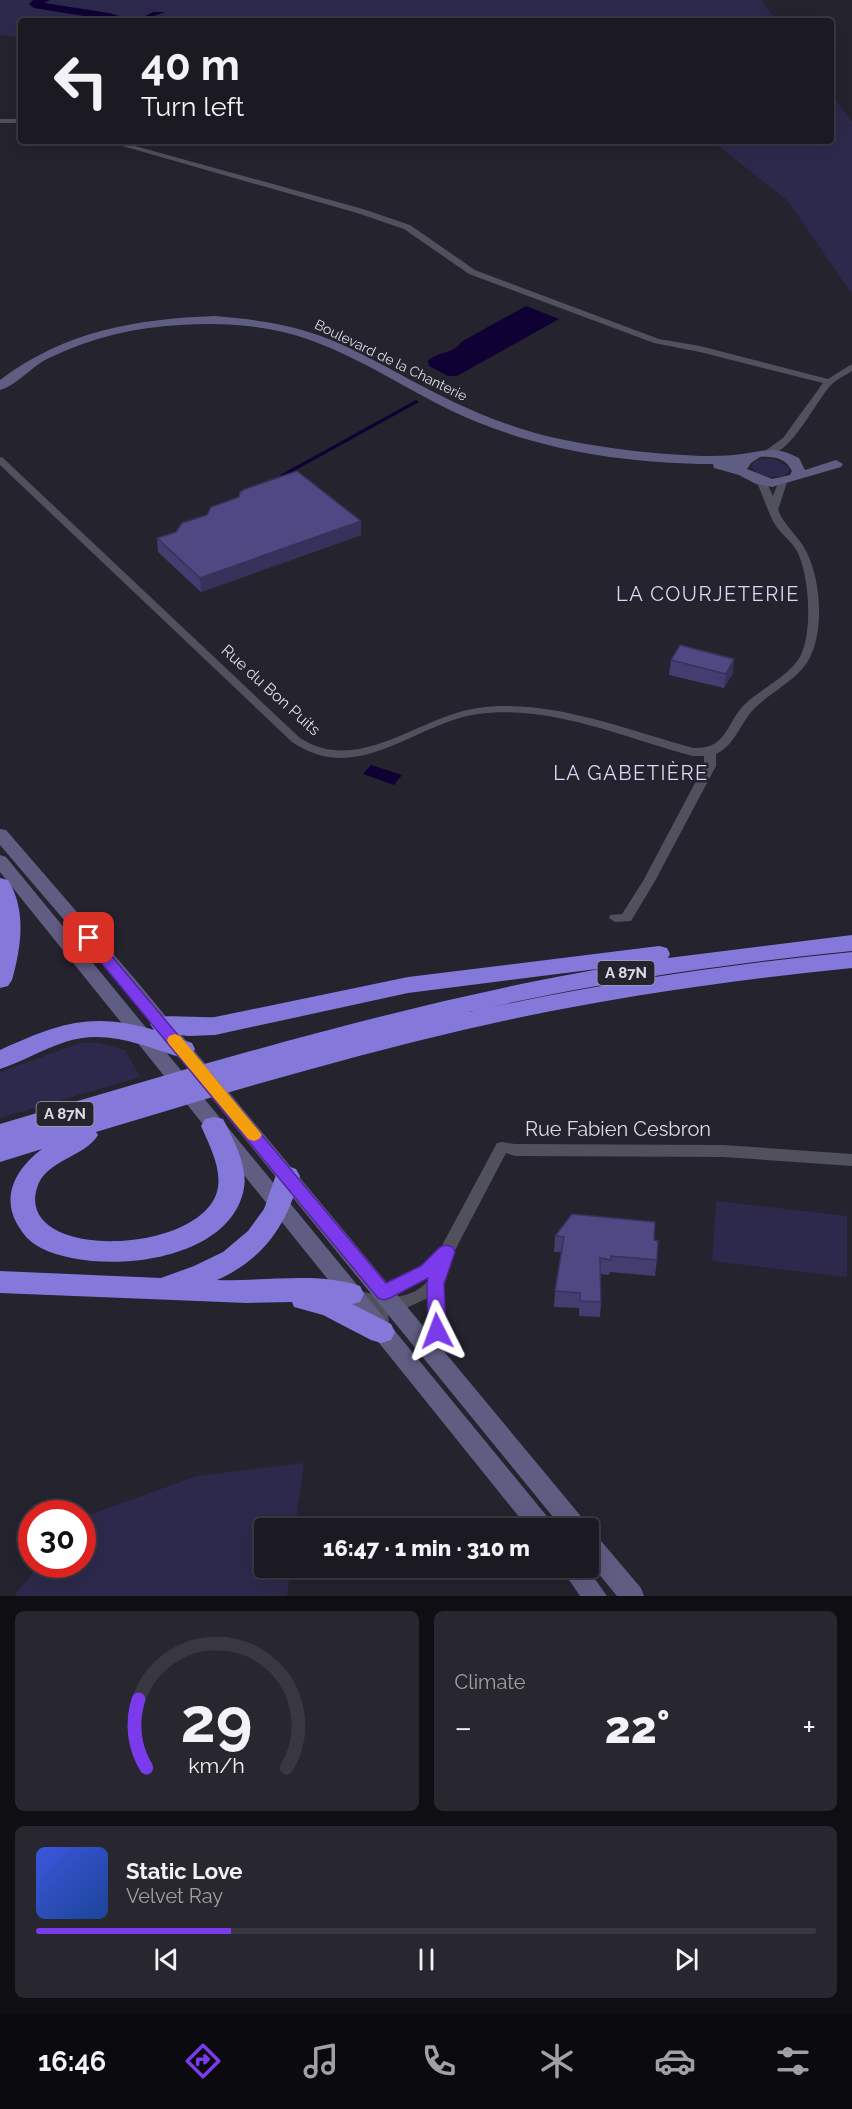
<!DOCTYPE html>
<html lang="en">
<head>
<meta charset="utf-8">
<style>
	:root { --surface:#1b1a22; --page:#28272f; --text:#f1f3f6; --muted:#a0a1a5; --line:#393840; --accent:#7c3aed }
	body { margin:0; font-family:Raleway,sans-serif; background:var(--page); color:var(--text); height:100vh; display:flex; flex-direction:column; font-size:22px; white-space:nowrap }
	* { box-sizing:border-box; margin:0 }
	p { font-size:20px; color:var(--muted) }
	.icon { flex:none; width:33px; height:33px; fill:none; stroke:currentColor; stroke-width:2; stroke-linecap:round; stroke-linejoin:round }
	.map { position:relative; height:1596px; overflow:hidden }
	.panel { display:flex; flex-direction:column; gap:15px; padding:15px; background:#0f0e13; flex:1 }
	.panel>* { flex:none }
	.banner { position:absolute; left:18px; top:18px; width:816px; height:126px; border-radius:6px; box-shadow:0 6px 24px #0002,0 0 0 2px var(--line); background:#1b1a22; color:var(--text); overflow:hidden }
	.speed { position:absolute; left:18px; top:1500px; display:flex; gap:12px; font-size:30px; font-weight:700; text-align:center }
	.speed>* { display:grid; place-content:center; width:78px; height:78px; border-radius:50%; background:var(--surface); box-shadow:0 6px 24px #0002,0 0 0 2px var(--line); line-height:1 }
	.speed .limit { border:9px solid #d22; background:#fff; color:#111 }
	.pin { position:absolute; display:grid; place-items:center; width:51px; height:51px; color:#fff; margin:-26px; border-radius:12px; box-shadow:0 3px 9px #0006 }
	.me { position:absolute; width:66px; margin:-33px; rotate:357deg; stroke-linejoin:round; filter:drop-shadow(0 0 4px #0008) }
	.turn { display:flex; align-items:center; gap:21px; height:126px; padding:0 24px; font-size:27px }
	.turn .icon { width:78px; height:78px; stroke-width:2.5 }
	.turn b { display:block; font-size:42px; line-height:51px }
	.big { font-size:45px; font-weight:800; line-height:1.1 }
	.panel .card { flex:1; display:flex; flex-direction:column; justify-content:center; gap:9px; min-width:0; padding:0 21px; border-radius:9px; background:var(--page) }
	.panel .dial { align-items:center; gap:0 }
	.dial svg { height:156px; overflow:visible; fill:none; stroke:var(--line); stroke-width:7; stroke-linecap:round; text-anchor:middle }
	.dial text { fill:var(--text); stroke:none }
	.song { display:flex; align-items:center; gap:18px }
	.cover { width:72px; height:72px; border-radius:9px; background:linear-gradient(135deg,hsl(230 70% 55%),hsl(220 70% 35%)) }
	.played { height:6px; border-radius:3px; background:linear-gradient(90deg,var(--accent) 25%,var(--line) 25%) }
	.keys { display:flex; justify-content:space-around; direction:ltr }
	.heat { display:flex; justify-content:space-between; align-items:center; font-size:33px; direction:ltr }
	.panel .tiles { flex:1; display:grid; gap:15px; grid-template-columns:1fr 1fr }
	.card:last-child { grid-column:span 2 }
	.trip { position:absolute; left:254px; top:1518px; width:345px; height:60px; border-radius:6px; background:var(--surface); box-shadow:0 6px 24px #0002,0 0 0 2px var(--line); font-weight:800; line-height:60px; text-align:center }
	.dock { display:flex; height:96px; justify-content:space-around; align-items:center; background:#0b0a0e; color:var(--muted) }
	.dock .icon { width:42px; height:42px }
	.dock .on { color:var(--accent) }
	.dock b { font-size:27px; color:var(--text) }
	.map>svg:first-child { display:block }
	.green { fill:#2d294c }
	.water { fill:#100134 }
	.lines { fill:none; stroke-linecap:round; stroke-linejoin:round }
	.street { fill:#51515d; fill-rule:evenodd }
	.secondary { fill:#605d83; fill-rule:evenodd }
	.highway { fill:#8478db; fill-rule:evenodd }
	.wall { fill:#443e70 }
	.shaded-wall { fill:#37325b }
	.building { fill:#4f4882; stroke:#37325b; stroke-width:1.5 }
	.route { fill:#7c3aed; stroke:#51269a; stroke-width:1.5 }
	.slow { fill:#f59e0b }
	.labels { text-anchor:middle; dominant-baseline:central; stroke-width:5; stroke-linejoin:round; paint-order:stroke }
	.far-street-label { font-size:14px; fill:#dddce4; stroke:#24232e }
	.shield { fill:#24232e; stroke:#a6a4ad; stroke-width:1.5 }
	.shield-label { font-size:15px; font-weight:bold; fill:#dddce4 }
	.street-label { font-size:16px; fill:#dddce4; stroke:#24232e }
	.quarter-label { font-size:20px; letter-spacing:1.5px; fill:#d9d8f5; stroke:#24232e }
	.near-street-label { font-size:20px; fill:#dddce4; stroke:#24232e }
</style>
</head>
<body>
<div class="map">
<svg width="852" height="1596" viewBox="0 0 852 1596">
	<rect width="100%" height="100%" fill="#24232e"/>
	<path class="green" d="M0 0H761L777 21H21V38L0 35Z
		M831 94 852 122V294L788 201 712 141H831Z
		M761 459H774L789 467V471L783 476 762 477 751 467 755 461Z
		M80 1043H99L125 1050 140 1077 0 1118V1072Z
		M716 1201 847 1216V1277L712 1261Z
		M304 1463 295 1528H264V1568H291L287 1596H14L39 1565 82 1564 83 1517 197 1476Z"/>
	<path class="water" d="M33 0H50L44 3 109 13 136 21 153 12H165L140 21H115L34 8 29 4Z
		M526 306 559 319 457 376H448L429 366 428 361C438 351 454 354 461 342Z
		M416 400 419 402 294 471 286 479 280 475Z
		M371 765 402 775 394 785 363 774Z"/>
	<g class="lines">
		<path class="street" d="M0 119H21V123H0Z
			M105 141H117L363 209 410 225 475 270 659 339 700 346 828 379 852 364V371C846 375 837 379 832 384 816 400 790 458 765 455V451L783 438 823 383 700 352 654 343 469 274 404 229 357 213Z
			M0 457 3 458 300 738C359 776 419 716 478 708 548 698 627 730 693 748 728 749 725 724 745 704 762 688 784 679 798 660 814 637 810 571 795 548 789 539 780 533 774 523 767 510 763 495 756 481L761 478 766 481 773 496 779 480 782 479 787 482 778 510C785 527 798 535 806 551 822 581 826 641 803 668 789 684 772 692 757 706 741 720 736 745 716 754V766L655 881 631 921 615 922 609 918 610 915 622 914 643 881 704 766V756H693C624 738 551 704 478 714 414 723 358 787 292 742L0 465Z
			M502 1142 515 1144 723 1145 852 1154V1166L723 1157 515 1156 506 1153 454 1252 443 1284 445 1331 443 1356 441 1361 435 1363 429 1361C426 1354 428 1310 428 1298L406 1308 388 1309 389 1329 387 1334 381 1336 375 1334 373 1329 372 1306 348 1299 345 1295 348 1291 353 1289 376 1295 379 1289 422 1267 439 1251 497 1143ZM430 1277C423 1290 406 1297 391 1297Z"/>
		<path class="secondary" d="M215 316C250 319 284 323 318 335 355 348 389 369 424 387 469 411 515 430 565 440 609 449 655 454 701 456 714 456 728 456 742 454 766 451 774 445 799 458L805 470 836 460 843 464 841 467 772 487 756 484 739 475 714 468 713 464C635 464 550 452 477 422 420 399 369 361 310 340 269 325 224 322 180 325 136 327 90 338 49 358 33 365 16 386 0 390V380C65 331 135 319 215 316ZM760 457C773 456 786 458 792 471L790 475 772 479 747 469 751 463Z
			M0 829 6 830 134 978 584 1520 588 1528H562L122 988 0 845Z
			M0 855 6 857 550 1520 554 1528H528L0 872Z
			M588 1532 596 1535 641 1588 644 1596H617L588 1561Z
			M561 1568H587L607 1596H580Z"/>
		<path class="highway" d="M0 878 8 880C27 910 21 948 12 980L8 986 0 988Z
			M852 935V951C723 964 595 983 469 1012 596 984 723 965 852 952V968C721 981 591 1000 463 1030 339 1059 218 1095 96 1132L98 1135C85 1157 45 1160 37 1188 14 1263 208 1255 218 1187 221 1167 209 1144 201 1126L205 1119 214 1117 223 1119C233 1138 248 1167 244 1188 231 1264 97 1276 41 1248 29 1242 22 1233 16 1222 1 1193 19 1166 42 1149L0 1162V1124C200 1065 400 1004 605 968L408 993 215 1035 188 1036 159 1032 192 1043 195 1049 192 1055 183 1058C144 1046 106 1028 65 1042 43 1049 22 1062 0 1069V1050C57 1024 91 1011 154 1030L150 1024 154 1018C168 1014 198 1018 215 1017L408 977 659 946 667 948 670 954 668 958Z
			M287 1166 296 1169 300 1176C287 1225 264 1259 217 1280 263 1282 316 1271 360 1286L364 1294 360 1302 352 1304 391 1324 395 1332 391 1340 381 1343 371 1340 323 1315 294 1307 292 1302 247 1303 0 1293V1271L161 1278 194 1266 223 1252 248 1231 264 1209 278 1169Z"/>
	</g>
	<path class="wall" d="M239 497 361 535 201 592 158 552 157 538 176 532Z
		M671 660 733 673 724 688 669 675Z
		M555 1236 654 1240 657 1260 655 1276 610 1272 609 1275 600 1274 601 1302 600 1317 579 1316V1308L554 1307 555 1291 561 1252H554Z"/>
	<path class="shaded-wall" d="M361 521V535L201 592 200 578Z
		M734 659 733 673 724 688 726 674Z"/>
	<path class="building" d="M297 471 361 521 200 578 157 538 176 532 182 523 207 515 211 507 239 497 240 492 245 489Z
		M680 645 734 659 726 674 671 660Z
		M572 1214 655 1222 654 1240 658 1241 657 1260 611 1256V1260L600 1258 601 1302 580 1301V1293L555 1291 564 1237 555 1236Z"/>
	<path class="route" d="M89 933 94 935 386 1283 421 1266 440 1247 446 1245 453 1247 455 1252 444 1284 446 1331 443 1337 437 1339 431 1337 428 1331 427 1284 428 1278 390 1298 384 1300 378 1298 84 942 82 938 84 935Z"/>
	<path class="slow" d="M175 1034 180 1036 259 1131 262 1135 259 1139 254 1141 248 1139 169 1044 167 1040 169 1036Z"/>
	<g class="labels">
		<g class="far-street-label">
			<text transform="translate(391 360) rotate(26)">Boulevard de la Chanterie</text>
		</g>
		<g class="shield">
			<rect x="597.5" y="961" width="57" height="24" rx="4.5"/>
			<rect x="36.5" y="1102" width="57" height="24" rx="4.5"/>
		</g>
		<g class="shield-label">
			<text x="626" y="973">A 87N</text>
			<text x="65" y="1114">A 87N</text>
		</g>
		<g class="street-label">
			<text transform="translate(271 690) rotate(42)">Rue du Bon Puits</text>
		</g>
		<g class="quarter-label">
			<text x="708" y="594">LA COURJETERIE</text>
			<text x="631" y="773">LA GABETIÈRE</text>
		</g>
		<g class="near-street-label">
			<text x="618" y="1129">Rue Fabien Cesbron</text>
		</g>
	</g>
</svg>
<div class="speed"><div class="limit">30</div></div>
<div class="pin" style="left:89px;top:938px;background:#d93025"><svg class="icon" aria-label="arrive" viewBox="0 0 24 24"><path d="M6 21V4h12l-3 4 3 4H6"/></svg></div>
<svg class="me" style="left:437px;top:1331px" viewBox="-20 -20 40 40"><path d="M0-17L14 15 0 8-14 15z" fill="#7c3aed" stroke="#fff" stroke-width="4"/></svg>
<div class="trip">16:47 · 1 min · 310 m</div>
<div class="banner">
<div class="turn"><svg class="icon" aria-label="left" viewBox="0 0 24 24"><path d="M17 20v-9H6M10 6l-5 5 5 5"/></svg><div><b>40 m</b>Turn left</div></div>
</div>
</div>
<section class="panel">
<div class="tiles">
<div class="card dial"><svg viewBox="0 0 100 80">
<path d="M14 69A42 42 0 1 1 86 69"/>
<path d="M14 69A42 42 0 0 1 10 34" stroke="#7c3aed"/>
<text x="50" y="56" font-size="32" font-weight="700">29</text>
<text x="50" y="72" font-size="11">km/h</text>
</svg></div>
<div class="card"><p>Climate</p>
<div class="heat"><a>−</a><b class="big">22°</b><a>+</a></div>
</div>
<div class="card">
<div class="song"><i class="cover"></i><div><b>Static Love</b><p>Velvet Ray</p></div></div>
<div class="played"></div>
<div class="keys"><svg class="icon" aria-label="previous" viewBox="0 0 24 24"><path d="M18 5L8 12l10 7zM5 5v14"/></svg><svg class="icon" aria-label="pause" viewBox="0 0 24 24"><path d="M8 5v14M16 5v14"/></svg><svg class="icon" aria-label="next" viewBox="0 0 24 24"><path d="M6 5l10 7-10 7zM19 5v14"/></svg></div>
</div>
</div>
</section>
<nav class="dock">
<b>16:46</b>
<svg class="icon on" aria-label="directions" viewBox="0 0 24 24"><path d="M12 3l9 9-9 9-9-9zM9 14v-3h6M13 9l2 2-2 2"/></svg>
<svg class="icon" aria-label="music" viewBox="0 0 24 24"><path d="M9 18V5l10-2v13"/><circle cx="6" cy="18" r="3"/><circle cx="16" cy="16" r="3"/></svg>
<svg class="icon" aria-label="phone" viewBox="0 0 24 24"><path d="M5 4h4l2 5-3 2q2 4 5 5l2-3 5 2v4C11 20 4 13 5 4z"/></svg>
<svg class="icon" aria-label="climate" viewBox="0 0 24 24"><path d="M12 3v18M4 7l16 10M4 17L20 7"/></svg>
<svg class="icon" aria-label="car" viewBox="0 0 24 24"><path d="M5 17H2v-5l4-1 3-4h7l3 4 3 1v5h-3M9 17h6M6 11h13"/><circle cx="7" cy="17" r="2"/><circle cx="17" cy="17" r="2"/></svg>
<svg class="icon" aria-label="filters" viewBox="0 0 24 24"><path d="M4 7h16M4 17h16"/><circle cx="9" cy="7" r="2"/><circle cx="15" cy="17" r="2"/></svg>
</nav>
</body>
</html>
